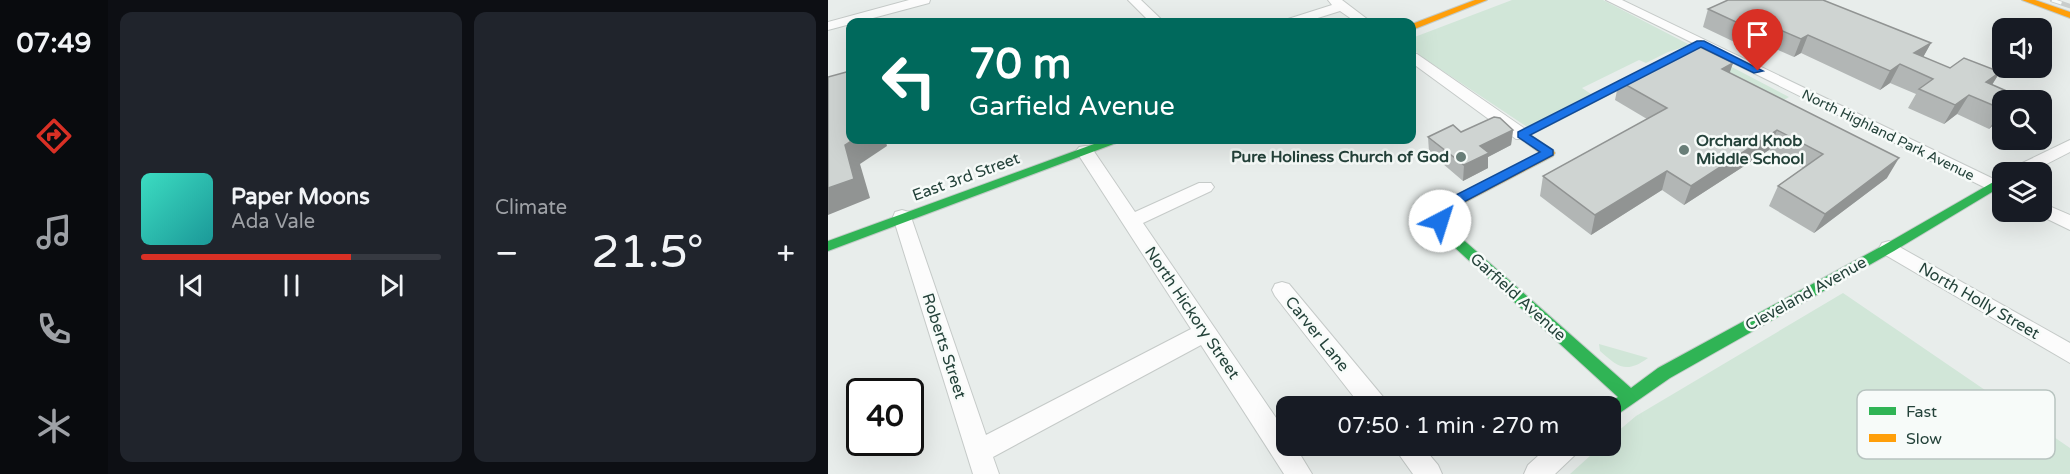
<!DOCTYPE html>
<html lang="en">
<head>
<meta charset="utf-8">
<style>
	:root { --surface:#171b24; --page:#20242c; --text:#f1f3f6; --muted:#9ea1a6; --line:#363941; --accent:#d93025 }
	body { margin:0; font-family:"Varela Round",sans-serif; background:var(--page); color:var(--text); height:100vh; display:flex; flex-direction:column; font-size:22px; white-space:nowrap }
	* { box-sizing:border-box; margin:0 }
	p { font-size:20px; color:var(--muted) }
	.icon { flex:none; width:33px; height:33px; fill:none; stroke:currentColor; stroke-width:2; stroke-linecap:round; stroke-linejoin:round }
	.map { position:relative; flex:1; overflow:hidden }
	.drawer { display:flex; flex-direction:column; gap:12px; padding:12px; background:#0d0f14; width:720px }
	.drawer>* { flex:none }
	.hud { position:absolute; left:18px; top:18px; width:570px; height:126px; border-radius:12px; box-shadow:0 6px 24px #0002; background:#00695c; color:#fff; overflow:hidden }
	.controls { position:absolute; left:1164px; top:18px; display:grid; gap:12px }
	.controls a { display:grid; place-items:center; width:60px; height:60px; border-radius:12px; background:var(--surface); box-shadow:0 6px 24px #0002; font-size:30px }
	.speed { position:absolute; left:18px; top:378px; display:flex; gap:12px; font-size:30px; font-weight:700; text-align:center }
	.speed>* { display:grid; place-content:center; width:78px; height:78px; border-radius:50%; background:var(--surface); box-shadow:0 6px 24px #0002; line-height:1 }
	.speed .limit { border:3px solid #111; border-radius:9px; background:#fff; color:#111 }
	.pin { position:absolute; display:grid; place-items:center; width:51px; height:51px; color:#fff; margin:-62px -26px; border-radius:50% 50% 50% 0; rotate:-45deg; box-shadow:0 0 6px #0007 }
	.pin .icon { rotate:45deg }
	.me { position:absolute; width:66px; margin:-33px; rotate:40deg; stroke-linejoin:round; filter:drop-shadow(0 0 4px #0008) }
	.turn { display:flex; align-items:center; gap:21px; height:126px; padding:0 24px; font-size:27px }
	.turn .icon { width:78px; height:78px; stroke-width:2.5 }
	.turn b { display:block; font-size:42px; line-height:51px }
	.big { font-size:45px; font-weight:600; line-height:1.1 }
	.drawer .tile { flex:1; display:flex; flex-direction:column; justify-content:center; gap:9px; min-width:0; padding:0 21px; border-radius:12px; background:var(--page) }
	.song { display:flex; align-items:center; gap:18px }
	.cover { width:72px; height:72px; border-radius:9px; background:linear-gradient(135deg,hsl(170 70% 55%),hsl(180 70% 35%)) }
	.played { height:6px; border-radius:3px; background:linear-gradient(90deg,var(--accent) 70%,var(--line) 70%) }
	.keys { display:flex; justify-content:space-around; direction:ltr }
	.heat { display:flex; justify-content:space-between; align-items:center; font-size:33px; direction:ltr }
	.drawer .tiles { flex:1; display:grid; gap:12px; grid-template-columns:repeat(2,1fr) }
	.trip { position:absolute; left:448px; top:396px; width:345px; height:60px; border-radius:12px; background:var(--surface); box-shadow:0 6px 24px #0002; font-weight:600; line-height:60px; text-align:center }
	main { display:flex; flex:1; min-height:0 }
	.dock { display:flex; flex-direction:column; width:108px; justify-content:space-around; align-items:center; background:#090b0e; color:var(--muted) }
	.dock .icon { width:42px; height:42px }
	.dock .active { color:var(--accent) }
	.dock b { font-size:27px; color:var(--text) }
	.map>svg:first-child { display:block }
	.green { fill:#d1e6d8 }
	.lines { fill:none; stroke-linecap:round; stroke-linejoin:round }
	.street-casing { stroke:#c5cac8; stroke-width:2 }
	.fast-casing { stroke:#c3cbc8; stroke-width:2 }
	.slow-casing { stroke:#c3cbc8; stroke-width:2 }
	.street { fill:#fcfcfc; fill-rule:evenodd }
	.fast { fill:#30b455; fill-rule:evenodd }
	.slow { fill:#ff9f0a; fill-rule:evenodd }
	.rail-casing { stroke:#c9cdcc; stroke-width:4.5 }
	.rail { stroke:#f7fbf9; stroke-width:3; stroke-dasharray:10; stroke-linecap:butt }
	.wall { fill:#b2b6b5 }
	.shaded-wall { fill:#919493 }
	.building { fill:#cfd4d2; stroke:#919493; stroke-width:1.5 }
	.route { fill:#1a73e8; stroke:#114b97; stroke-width:1.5 }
	.poi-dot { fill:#697e78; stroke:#f7fbf9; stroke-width:2 }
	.labels { text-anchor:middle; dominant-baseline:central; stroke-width:5; stroke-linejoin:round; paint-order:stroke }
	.far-street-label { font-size:14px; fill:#24423a; stroke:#f7fbf9 }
	.poi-label { font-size:16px; font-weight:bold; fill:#24423a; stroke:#f7fbf9; text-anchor:start }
	.street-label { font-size:16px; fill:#24423a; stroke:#f7fbf9 }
	.key { fill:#f7fbf9; stroke:#b8c4c0; stroke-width:1.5 }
	.key-label { font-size:16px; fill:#24423a }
</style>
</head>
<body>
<main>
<nav class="dock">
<b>07:49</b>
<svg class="icon active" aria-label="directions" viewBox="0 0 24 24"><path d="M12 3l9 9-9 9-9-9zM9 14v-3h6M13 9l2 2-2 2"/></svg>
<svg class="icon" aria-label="music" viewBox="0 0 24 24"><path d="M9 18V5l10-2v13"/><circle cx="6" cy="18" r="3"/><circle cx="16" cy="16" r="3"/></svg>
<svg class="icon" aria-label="phone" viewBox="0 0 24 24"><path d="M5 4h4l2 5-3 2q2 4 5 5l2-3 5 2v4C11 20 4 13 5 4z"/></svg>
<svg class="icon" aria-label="climate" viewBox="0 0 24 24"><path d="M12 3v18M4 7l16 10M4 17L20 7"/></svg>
</nav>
<section class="drawer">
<div class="tiles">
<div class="tile">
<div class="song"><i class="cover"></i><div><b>Paper Moons</b><p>Ada Vale</p></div></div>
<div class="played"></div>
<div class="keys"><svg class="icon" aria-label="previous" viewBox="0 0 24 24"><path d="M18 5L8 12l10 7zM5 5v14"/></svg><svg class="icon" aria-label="pause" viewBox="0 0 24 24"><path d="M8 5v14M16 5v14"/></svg><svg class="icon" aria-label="next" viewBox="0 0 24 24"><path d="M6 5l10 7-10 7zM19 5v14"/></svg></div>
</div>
<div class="tile"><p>Climate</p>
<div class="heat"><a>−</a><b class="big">21.5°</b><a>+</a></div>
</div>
</div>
</section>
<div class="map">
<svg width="1242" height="474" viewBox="0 0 1242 474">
	<rect width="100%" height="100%" fill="#e8edeb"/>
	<path class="green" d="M684 0H775L862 45 840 52 818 63 811 60 754 88 763 94 699 127 594 57 584 48V38Z
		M900 65 961 97 944 107 888 70Z
		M1015 293 1242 448V474H742L773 446H783V437L808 416Z
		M771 344 820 358C798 374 790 367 772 351Z"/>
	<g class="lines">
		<defs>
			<path id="street" d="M81 0H102L101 3 0 30V22Z
				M300 0H313L336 22H322Z
				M500 0H514L543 22H528L512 11 477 22H458L460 19 504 5Z
				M778 0H794L1174 183V196Z
				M584 53 589 54 700 131 702 135 700 139H688L584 63Z
				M1242 140V152L1203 172H1181L1184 168Z
				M257 146 263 147 307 212 371 183H383L386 187 383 191 315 223 459 434V446H467L484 474H456L373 345 165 457 171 474H145L65 217 67 212 74 210 81 212 83 217 158 435 363 329 248 151 251 147Z
				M1214 203 1242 215V230L1207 213 1206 212H1214Z
				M1061 241 1242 343V363L1054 253 1051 248 1054 243Z
				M454 282 461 284 556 398 559 406H533L447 296 444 290 447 284Z
				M565 446H594L610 465 614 474H585Z
				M721 446H752L748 454 727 474H696L700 465Z"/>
			<path id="fast" d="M277 140H293L291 142 0 251V241Z
				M1174 177V186L1066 251 842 378 783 419V406H777L790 397 612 234C605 221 606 213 616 202H626L627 205 620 217 622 228 803 388 830 368 1056 245Z"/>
			<path id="slow" d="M647 0H659L584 30V24Z
				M1194 0H1207L1242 12V18Z
				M873 40 878 43 876 45 702 135 725 150 727 153 725 156 626 208H616L615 205 616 202 712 153 690 137V133Z"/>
		</defs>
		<use href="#street" class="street-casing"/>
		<use href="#fast" class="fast-casing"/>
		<use href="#slow" class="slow-casing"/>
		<use href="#street" class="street"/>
		<use href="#fast" class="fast"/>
		<use href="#slow" class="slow"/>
		<defs>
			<path id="rail" d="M1224 0 1242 6"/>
		</defs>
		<use href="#rail" class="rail-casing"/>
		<use href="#rail" class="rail"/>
	</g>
	<path class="wall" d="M880 9 1103 43 1095 57 1122 68 1172 72 1164 85 1174 100V117L1161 129 1129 114 1116 124 1080 108 1088 94 1062 83 1052 90 973 53 966 57 930 41 917 47 875 27Z
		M905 63 901 73 1059 178 986 233 941 206 950 186 975 168 941 150 856 205 834 190 763 235 712 196 715 176 819 119 787 100 791 81Z
		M685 130 683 145 660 157V168L635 181 601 152 600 137 633 132Z"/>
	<path class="shaded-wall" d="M936 23 930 41 917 47 923 29Z
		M980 35 973 53 966 57 973 39Z
		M1103 43 1093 61 1086 53Z
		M905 63 899 81 894 69Z
		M1072 64 1062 83 1052 90 1062 71Z
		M1172 72 1160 91 1158 82Z
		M1141 95 1129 114 1116 124 1127 105Z
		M1174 109V117L1161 129Z
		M685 130 683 145 660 157V168L635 181 636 165 652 146Z
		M949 130 941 150 856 205 863 186Z
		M25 140H65L58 142 59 146 32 164 42 198 0 215V188L17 145Z
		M1071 158 1059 178 986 233 997 214Z
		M839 171 834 190 763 235 767 215Z"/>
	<path class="building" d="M900 0H995L1103 43 1086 53 1122 68 1136 58 1172 72 1158 82 1190 96 1185 100H1174V109L1141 95 1127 105 1091 89 1105 79 1072 64 1062 71 980 35 973 39 936 23 923 29 880 9Z
		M866 44 905 63 894 69 1071 158 997 214 950 186 995 154 949 130 863 186 839 171 767 215 715 176 839 108 791 81Z
		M22 71V140H25L17 145 26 179 0 188V77Z
		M666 117 672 118 685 130 652 146 661 153 636 165 600 137 625 125 633 132Z"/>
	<path class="route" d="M869 41H876L935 71 926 73 873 47 702 135 725 150V155L628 206 620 214 616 225H607L605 221 609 209 618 200 712 152 690 137V132Z"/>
	<g class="poi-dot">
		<circle cx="856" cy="150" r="6"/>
		<circle cx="633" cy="157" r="6"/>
	</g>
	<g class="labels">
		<g class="far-street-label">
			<text transform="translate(1060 135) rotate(26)">North Highland Park Avenue</text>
		</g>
		<g class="poi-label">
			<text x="868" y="141">Orchard Knob<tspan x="868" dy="18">Middle School</tspan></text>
			<text x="621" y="157" text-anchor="end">Pure Holiness Church of God</text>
		</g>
		<g class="street-label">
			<text transform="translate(138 177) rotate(-20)">East 3rd Street</text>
			<text transform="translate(978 294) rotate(-29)">Cleveland Avenue</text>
			<text transform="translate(690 297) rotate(42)">Garfield Avenue</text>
			<text transform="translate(1151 301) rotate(30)">North Holly Street</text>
			<text transform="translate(364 313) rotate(56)">North Hickory Street</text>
			<text transform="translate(489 334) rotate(51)">Carver Lane</text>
			<text transform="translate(116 346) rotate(72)">Roberts Street</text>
		</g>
	</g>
	<rect x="1029" y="390" width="198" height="69" rx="9" class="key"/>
	<rect x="1041" y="407" width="27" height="8" fill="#30b455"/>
	<rect x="1041" y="434" width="27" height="8" fill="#ff9f0a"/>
	<g class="key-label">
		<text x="1078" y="417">Fast</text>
		<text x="1078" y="444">Slow</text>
	</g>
</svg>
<div class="controls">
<a><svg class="icon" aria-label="sound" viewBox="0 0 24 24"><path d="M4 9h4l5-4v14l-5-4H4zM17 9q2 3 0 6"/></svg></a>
<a><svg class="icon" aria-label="search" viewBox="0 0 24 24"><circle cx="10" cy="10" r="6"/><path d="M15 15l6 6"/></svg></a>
<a><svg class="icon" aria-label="layers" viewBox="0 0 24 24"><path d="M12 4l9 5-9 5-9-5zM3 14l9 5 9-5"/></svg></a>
</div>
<div class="speed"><div class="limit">40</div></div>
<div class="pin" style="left:930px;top:71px;background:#d93025"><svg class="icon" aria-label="arrive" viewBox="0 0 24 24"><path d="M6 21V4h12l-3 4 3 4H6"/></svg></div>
<svg class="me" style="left:612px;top:221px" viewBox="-20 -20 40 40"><circle r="19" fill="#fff"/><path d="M0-13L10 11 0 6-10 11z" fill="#1a73e8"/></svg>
<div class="trip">07:50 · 1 min · 270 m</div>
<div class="hud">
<div class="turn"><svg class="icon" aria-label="left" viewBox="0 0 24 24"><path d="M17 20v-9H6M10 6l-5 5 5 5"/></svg><div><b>70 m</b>Garfield Avenue</div></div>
</div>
</div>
</main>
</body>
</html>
